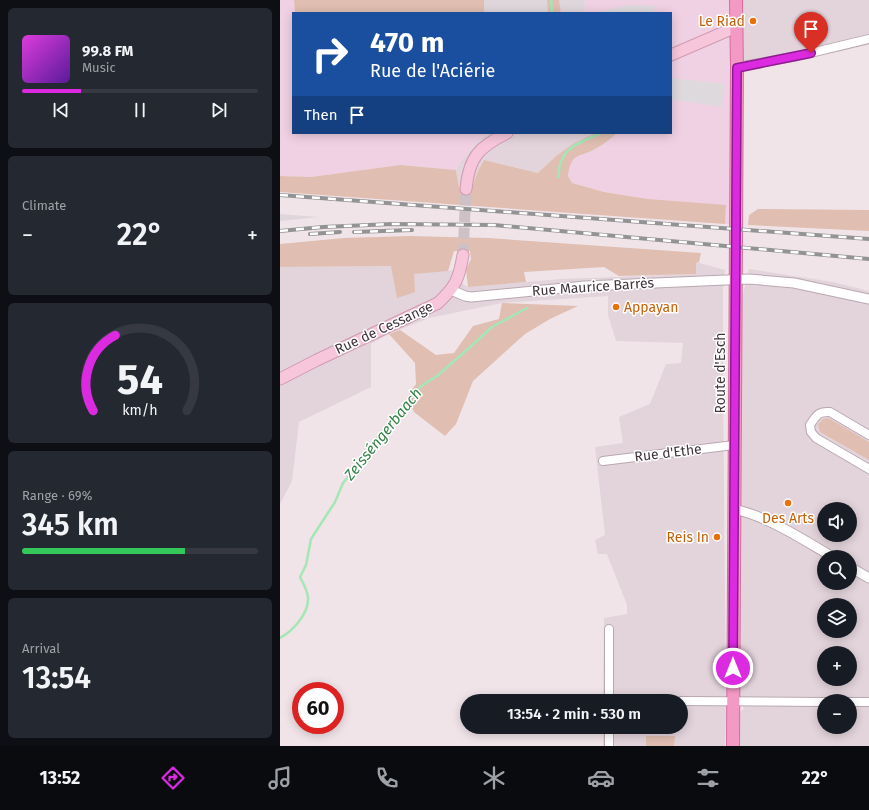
<!DOCTYPE html>
<html lang="en">
<head>
<meta charset="utf-8">
<style>
	:root { --surface:#171b24; --page:#242831; --text:#f1f3f6; --muted:#9ea1a6; --line:#363941; --accent:#dc2ae1 }
	body { margin:0; font-family:"Fira Sans",sans-serif; background:var(--page); color:var(--text); height:100vh; display:flex; flex-direction:column; font-size:15px; white-space:nowrap }
	* { box-sizing:border-box; margin:0 }
	p { font-size:13px; color:var(--muted) }
	.icon { flex:none; width:22px; height:22px; fill:none; stroke:currentColor; stroke-width:2; stroke-linecap:round; stroke-linejoin:round }
	.map { position:relative; flex:1; overflow:hidden }
	.panel { display:flex; flex-direction:column; gap:8px; padding:8px; background:#0d0f14; width:280px }
	.panel>* { flex:none }
	.banner { position:absolute; left:12px; top:12px; width:380px; height:122px; border-radius:0px; box-shadow:0 2px 10px #0003; background:#1a4fa0; color:#fff; overflow:hidden }
	.controls { position:absolute; left:537px; top:502px; display:grid; gap:8px }
	.controls a { display:grid; place-items:center; width:40px; height:40px; border-radius:50%; background:var(--surface); box-shadow:0 2px 10px #0003; font-size:20px }
	.speed { position:absolute; left:12px; top:682px; display:flex; gap:8px; font-size:20px; font-weight:700; text-align:center }
	.speed>* { display:grid; place-content:center; width:52px; height:52px; border-radius:50%; background:var(--surface); box-shadow:0 2px 10px #0003; line-height:1 }
	.speed .limit { border:6px solid #d22; background:#fff; color:#111 }
	.pin { position:absolute; display:grid; place-items:center; width:34px; height:34px; color:#fff; margin:-41px -17px; border-radius:50% 50% 50% 0; rotate:-45deg; box-shadow:0 0 4px #0007 }
	.pin .icon { rotate:45deg }
	.me { position:absolute; width:44px; margin:-22px; rotate:0deg; stroke-linejoin:round; filter:drop-shadow(0 0 3px #0008) }
	.turn { display:flex; align-items:center; gap:14px; height:84px; padding:0 12px; font-size:18px }
	.turn .icon { width:52px; height:52px; stroke-width:2.5 }
	.turn b { display:block; font-size:28px; line-height:34px }
	.then { display:flex; align-items:center; height:38px; padding:0 12px; background:#0003; gap:8px; font-size:15px }
	.big { font-size:30px; font-weight:600; line-height:1.1 }
	.panel .card { flex:1; display:flex; flex-direction:column; justify-content:center; gap:6px; min-width:0; padding:0 14px; border-radius:6px; background:var(--page) }
	.panel .dial { align-items:center; gap:0 }
	.dial svg { height:104px; overflow:visible; fill:none; stroke:var(--line); stroke-width:7; stroke-linecap:round; text-anchor:middle }
	.dial text { fill:var(--text); stroke:none }
	.song { display:flex; align-items:center; gap:12px }
	.cover { width:48px; height:48px; border-radius:6px; background:linear-gradient(135deg,hsl(300 70% 55%),hsl(270 70% 35%)) }
	.played { height:4px; border-radius:2px; background:linear-gradient(90deg,var(--accent) 25%,var(--line) 25%) }
	.keys { display:flex; justify-content:space-around; direction:ltr }
	.heat { display:flex; justify-content:space-between; align-items:center; font-size:22px; direction:ltr }
	.charge { height:6px; border-radius:3px; background:linear-gradient(90deg,#34c759 69%,var(--line) 0) }
	.trip { position:absolute; left:180px; top:694px; width:228px; height:40px; border-radius:20px; background:var(--surface); box-shadow:0 2px 10px #0003; font-weight:600; line-height:40px; text-align:center }
	.tab-bar { display:flex; height:64px; justify-content:space-around; align-items:center; background:#090b0e; color:var(--muted) }
	.tab-bar .icon { width:28px; height:28px }
	.tab-bar .current { color:var(--accent) }
	.tab-bar b { font-size:18px; color:var(--text) }
	main { display:flex; flex:1; min-height:0 }
	.map>svg:first-child { display:block }
	.residential { fill:#e3d3db; fill-rule:evenodd }
	.commercial { fill:#f0d1e3 }
	.industrial { fill:#dfd6db }
	.green { fill:#e0beb1 }
	.parking { fill:#ded9dc }
	.lines { fill:none; stroke-linecap:round; stroke-linejoin:round }
	.stream { stroke:#a6e6b5; stroke-width:2.5 }
	.secondary-tunnel { stroke:#cdc1c6; stroke-width:11; stroke-dasharray:11 5.5; stroke-linecap:butt }
	.minor-casing { stroke:#baa8b1; stroke-width:10 }
	.tertiary-casing { stroke:#baa8b1; stroke-width:11 }
	.secondary-casing { stroke:#ce9bb1; stroke-width:13 }
	.primary-casing { stroke:#d56d9e; stroke-width:14 }
	.minor { stroke:#fff; stroke-width:8 }
	.tertiary { stroke:#fff; stroke-width:9 }
	.secondary { stroke:#f8c6db; stroke-width:11 }
	.primary { stroke:#f29ac3; stroke-width:12 }
	.rail-casing { stroke:#939393; stroke-width:4 }
	.rail { stroke:#fff; stroke-width:2.5; stroke-dasharray:8; stroke-linecap:butt }
	.route-casing { stroke:#8f1b92; stroke-width:10 }
	.route { stroke:#dc2ae1; stroke-width:7 }
	.food-dot { fill:#e8710a; stroke:#fff; stroke-width:1.5 }
	.labels { text-anchor:middle; dominant-baseline:central; stroke-width:3; stroke-linejoin:round; paint-order:stroke }
	.food-label { font-size:14px; fill:#c56008; stroke:#fff; text-anchor:end }
	.street-label { font-size:14px; fill:#41353c; stroke:#fff }
	.water-label { font-size:15px; font-style:italic; fill:#338347; stroke:#fff }
</style>
</head>
<body>
<main>
<section class="panel">
<div class="card">
<div class="song"><i class="cover"></i><div><b>99.8 FM</b><p>Music</p></div></div>
<div class="played"></div>
<div class="keys"><svg class="icon" aria-label="previous" viewBox="0 0 24 24"><path d="M18 5L8 12l10 7zM5 5v14"/></svg><svg class="icon" aria-label="pause" viewBox="0 0 24 24"><path d="M8 5v14M16 5v14"/></svg><svg class="icon" aria-label="next" viewBox="0 0 24 24"><path d="M6 5l10 7-10 7zM19 5v14"/></svg></div>
</div>
<div class="card"><p>Climate</p>
<div class="heat"><a>−</a><b class="big">22°</b><a>+</a></div>
</div>
<div class="card dial"><svg viewBox="0 0 100 80">
<path d="M14 69A42 42 0 1 1 86 69"/>
<path d="M14 69A42 42 0 0 1 31 11" stroke="#dc2ae1"/>
<text x="50" y="56" font-size="32" font-weight="700">54</text>
<text x="50" y="72" font-size="11">km/h</text>
</svg></div>
<div class="card"><p>Range · 69%</p><b class="big">345 km</b><div class="charge"></div></div>
<div class="card"><p>Arrival</p><b class="big">13:54</b></div>
</section>
<div class="map">
<svg width="589" height="746" viewBox="0 0 589 746">
	<rect width="100%" height="100%" fill="#f0e4e9"/>
	<path class="residential" d="M456 0H589V39L457 67Z
		M209 133H315L294 143 276 156 258 173 204 160 198 171 192 190 179 188 176 170 178 164 196 143Z
		M416 262 445 270 443 288V376L446 717 445 746H323V727H401V701H323L324 618 347 614V605L327 554H318L315 540 325 535 315 447 343 443 339 417 370 404 386 364 401 363 403 343 336 341 328 315V296L222 303 149 318 109 334 91 344V387L19 422 12 481 0 504V267L112 266 117 297 133 274 175 270 177 280 188 287 281 279 416 274Z
		M469 269 553 282 589 291V746H460V715L461 711 464 709 457 692 462 299ZM544 509H570V535H544ZM544 557H570V583H544ZM544 605H570V631H544ZM544 653H570V679H544ZM544 701H570V727H544Z"/>
	<path class="commercial" d="M0 0H14L15 13H13V133H209L196 143 178 164 176 170 120 165 31 177 0 176Z
		M304 0H456V224H445L446 206 368 199 324 192 292 183 288 176 290 165 295 157 299 154 316 149 337 133H391V13H303L305 9Z"/>
	<path class="industrial" d="M204 0H267L268 13H204Z
		M279 0H304L305 9 303 13H281Z
		M0 214 39 217 0 221Z"/>
	<path class="green" d="M14 0H204V13H15Z
		M267 0H279L281 13H268Z
		M315 133H337C331 138 324 144 317 148 299 159 292 150 288 176L292 183 324 192 368 199 446 205 445 224 0 192V176L31 177 120 165 176 170 179 188 191 190 198 171 204 160 258 173 276 156 294 143Z
		M478 209 589 210V231L468 225 469 215Z
		M130 236 208 238 421 253 419 262 416 263V274L339 276 324 267 244 272 246 282 188 287 186 270 191 259 190 251H174L168 271 134 274 135 292 117 298 111 266 0 267V244L64 238Z
		M222 303 298 306 270 319 245 334 193 381 176 424 165 436 134 412 127 397 136 384 135 363 109 334 120 330 156 355 174 353 193 326 219 319Z
		M546 418 550 419 589 442V460L540 432 538 424 542 420Z
		M366 736H395L394 746H366Z"/>
	<path class="parking" d="M349 5 375 6 373 13H313Z
		M391 78 445 84 441 107 391 99Z"/>
	<g class="lines">
		<path class="stream" d="M271 0 272 13
			M278 177C279 172 279 167 281 162 286 145 307 140 321 133
			M0 638C13 631 29 613 28 598 28 591 23 583 20 577L26 565 31 539 55 502 63 483 77 466 106 426 141 386 157 376 198 340 212 327 247 308"/>
		<path class="secondary-tunnel" d="M183 255 186 189"/>
		<defs>
			<path id="minor" d="M457 67 518 56 589 39
				M589 435 550 412C538 411 536 416 530 425L531 432 536 438 589 469
				M323 461 454 445
				M329 701V629
				M401 701 544 702
				M570 702H589
				M329 746V727"/>
			<path id="tertiary" d="M171 290 185 296 191 297 305 286 469 279 514 283 589 299
				M454 509C491 518 520 538 553 557
				M570 567 589 578"/>
			<path id="secondary" d="M391 55 456 27
				M186 189C189 157 199 147 227 133
				M0 379 37 360 158 303C176 286 179 279 183 255"/>
			<path id="primary" d="M453 746 457 67 456 0"/>
		</defs>
		<use href="#minor" class="minor-casing"/>
		<use href="#tertiary" class="tertiary-casing"/>
		<use href="#secondary" class="secondary-casing"/>
		<use href="#primary" class="primary-casing"/>
		<use href="#minor" class="minor"/>
		<use href="#tertiary" class="tertiary"/>
		<use href="#secondary" class="secondary"/>
		<use href="#primary" class="primary"/>
		<defs>
			<path id="rail" d="M0 195 589 239
				M0 231 43 227 112 224 214 225 589 259
				M74 232 132 230
				M30 234 60 232"/>
		</defs>
		<use href="#rail" class="rail-casing"/>
		<use href="#rail" class="rail"/>
	</g>
	<g class="lines">
		<defs>
			<path id="route" d="M453 668 457 68 531 53"/>
		</defs>
		<use href="#route" class="route-casing"/>
		<use href="#route" class="route"/>
	</g>
	<g class="food-dot">
		<circle cx="473" cy="21" r="4"/>
		<circle cx="336" cy="307" r="4"/>
		<circle cx="508" cy="503" r="4"/>
		<circle cx="437" cy="537" r="4"/>
	</g>
	<g class="labels">
		<g class="food-label">
			<text x="465" y="21">Le Riad</text>
			<text x="344" y="307" text-anchor="start">Appayan</text>
			<text x="508" y="518" text-anchor="middle">Des Arts</text>
			<text x="429" y="537">Reis In</text>
		</g>
		<g class="street-label">
			<text transform="translate(313 287) rotate(-4)">Rue Maurice Barrès</text>
			<text transform="translate(104 328) rotate(-25)">Rue de Cessange</text>
			<text transform="translate(440 373) rotate(-90)">Route d'Esch</text>
			<text transform="translate(388 453) rotate(-7)">Rue d'Ethe</text>
		</g>
		<g class="water-label">
			<text transform="translate(103 434) rotate(-51)">Zeisséngerbaach</text>
		</g>
	</g>
</svg>
<div class="controls">
<a><svg class="icon" aria-label="sound" viewBox="0 0 24 24"><path d="M4 9h4l5-4v14l-5-4H4zM17 9q2 3 0 6"/></svg></a>
<a><svg class="icon" aria-label="search" viewBox="0 0 24 24"><circle cx="10" cy="10" r="6"/><path d="M15 15l6 6"/></svg></a>
<a><svg class="icon" aria-label="layers" viewBox="0 0 24 24"><path d="M12 4l9 5-9 5-9-5zM3 14l9 5 9-5"/></svg></a>
<a>+</a>
<a>−</a>
</div>
<div class="speed"><div class="limit">60</div></div>
<div class="pin" style="left:531px;top:53px;background:#d93025"><svg class="icon" aria-label="arrive" viewBox="0 0 24 24"><path d="M6 21V4h12l-3 4 3 4H6"/></svg></div>
<svg class="me" style="left:453px;top:668px" viewBox="-20 -20 40 40"><circle r="17" fill="#dc2ae1" stroke="#fff" stroke-width="3"/><path d="M0-11L8 9 0 5-8 9z" fill="#fff"/></svg>
<div class="trip">13:54 · 2 min · 530 m</div>
<div class="banner">
<div class="turn"><svg class="icon" aria-label="right" viewBox="0 0 24 24"><path d="M7 20v-9h11M14 6l5 5-5 5"/></svg><div><b>470 m</b>Rue de l'Aciérie</div></div>
<div class="then">Then<svg class="icon" aria-label="arrive" viewBox="0 0 24 24"><path d="M6 21V4h12l-3 4 3 4H6"/></svg></div>
</div>
</div>
</main>
<nav class="tab-bar">
<b>13:52</b>
<svg class="icon current" aria-label="directions" viewBox="0 0 24 24"><path d="M12 3l9 9-9 9-9-9zM9 14v-3h6M13 9l2 2-2 2"/></svg>
<svg class="icon" aria-label="music" viewBox="0 0 24 24"><path d="M9 18V5l10-2v13"/><circle cx="6" cy="18" r="3"/><circle cx="16" cy="16" r="3"/></svg>
<svg class="icon" aria-label="phone" viewBox="0 0 24 24"><path d="M5 4h4l2 5-3 2q2 4 5 5l2-3 5 2v4C11 20 4 13 5 4z"/></svg>
<svg class="icon" aria-label="climate" viewBox="0 0 24 24"><path d="M12 3v18M4 7l16 10M4 17L20 7"/></svg>
<svg class="icon" aria-label="car" viewBox="0 0 24 24"><path d="M5 17H2v-5l4-1 3-4h7l3 4 3 1v5h-3M9 17h6M6 11h13"/><circle cx="7" cy="17" r="2"/><circle cx="17" cy="17" r="2"/></svg>
<svg class="icon" aria-label="filters" viewBox="0 0 24 24"><path d="M4 7h16M4 17h16"/><circle cx="9" cy="7" r="2"/><circle cx="15" cy="17" r="2"/></svg>
<b>22°</b>
</nav>
</body>
</html>
